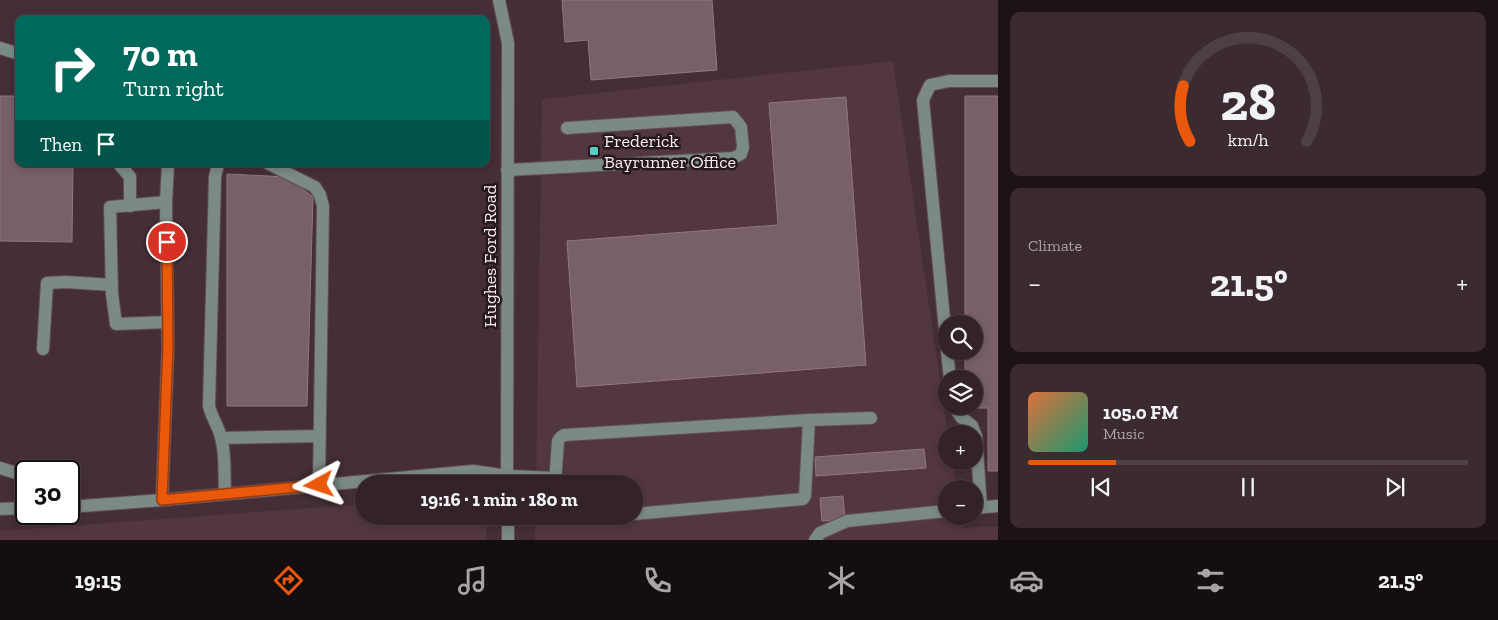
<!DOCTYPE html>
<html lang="en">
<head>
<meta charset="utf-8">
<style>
	:root { --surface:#342229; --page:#3c2a31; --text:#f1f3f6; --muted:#a9a4a8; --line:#4e3f46; --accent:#ea580c }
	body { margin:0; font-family:"Zilla Slab",serif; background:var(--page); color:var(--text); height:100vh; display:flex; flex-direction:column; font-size:19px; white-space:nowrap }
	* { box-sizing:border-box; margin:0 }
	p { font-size:16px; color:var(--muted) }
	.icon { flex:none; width:28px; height:28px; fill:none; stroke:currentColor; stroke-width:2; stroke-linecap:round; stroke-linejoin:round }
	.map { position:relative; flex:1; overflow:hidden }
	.panel { display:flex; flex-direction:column; gap:12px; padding:12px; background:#1d1317; width:500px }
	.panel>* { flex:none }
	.top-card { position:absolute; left:15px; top:15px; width:475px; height:152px; border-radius:10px; box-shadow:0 2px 8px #0003,0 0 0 1px var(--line); background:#00695c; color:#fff; overflow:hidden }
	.controls { position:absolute; left:938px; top:315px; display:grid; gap:10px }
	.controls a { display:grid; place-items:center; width:45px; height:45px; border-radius:50%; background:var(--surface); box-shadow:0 2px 8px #0003,0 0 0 1px var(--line); font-size:25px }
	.speed { position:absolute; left:15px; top:460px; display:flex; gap:10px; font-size:25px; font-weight:700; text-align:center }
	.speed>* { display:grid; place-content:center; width:65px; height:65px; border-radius:50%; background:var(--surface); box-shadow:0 2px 8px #0003,0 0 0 1px var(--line); line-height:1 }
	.speed .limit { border:2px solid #111; border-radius:8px; background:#fff; color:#111 }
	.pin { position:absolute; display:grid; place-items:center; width:42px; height:42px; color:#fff; margin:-21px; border:2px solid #fff; border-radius:50%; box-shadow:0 1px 5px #0007 }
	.me { position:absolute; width:55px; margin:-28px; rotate:265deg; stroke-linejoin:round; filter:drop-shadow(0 0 4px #0008) }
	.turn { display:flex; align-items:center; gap:18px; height:105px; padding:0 25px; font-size:22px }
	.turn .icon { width:65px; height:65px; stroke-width:2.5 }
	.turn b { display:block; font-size:35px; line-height:42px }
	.then { display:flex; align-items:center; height:48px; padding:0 25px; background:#0003; gap:10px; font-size:19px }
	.big { font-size:38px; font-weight:700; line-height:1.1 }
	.panel .card { flex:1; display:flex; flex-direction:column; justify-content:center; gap:8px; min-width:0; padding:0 18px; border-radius:10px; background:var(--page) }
	.panel .dial { align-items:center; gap:0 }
	.dial svg { height:130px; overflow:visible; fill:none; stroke:var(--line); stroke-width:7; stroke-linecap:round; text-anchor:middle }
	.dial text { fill:var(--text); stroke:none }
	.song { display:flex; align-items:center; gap:15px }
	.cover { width:60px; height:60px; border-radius:8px; background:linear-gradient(135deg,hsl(20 70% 55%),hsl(160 70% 35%)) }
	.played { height:5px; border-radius:2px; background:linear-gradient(90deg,var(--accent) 20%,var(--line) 20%) }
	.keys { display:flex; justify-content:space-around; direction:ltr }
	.heat { display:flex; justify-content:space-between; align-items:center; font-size:28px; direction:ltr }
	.trip { position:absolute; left:355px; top:475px; width:288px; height:50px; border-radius:25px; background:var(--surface); box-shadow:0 2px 8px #0003,0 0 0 1px var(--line); font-weight:700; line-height:50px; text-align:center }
	.tabs { display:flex; height:80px; justify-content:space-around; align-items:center; background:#150e10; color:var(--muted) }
	.tabs .icon { width:35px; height:35px }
	.tabs .selected { color:var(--accent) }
	.tabs b { font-size:22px; color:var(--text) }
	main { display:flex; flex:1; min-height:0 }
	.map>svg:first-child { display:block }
	.built { fill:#523642 }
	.building { fill:#785f68; stroke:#917781 }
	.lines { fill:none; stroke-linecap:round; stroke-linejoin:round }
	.minor-casing { stroke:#624c55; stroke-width:14 }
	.minor { stroke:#7b8987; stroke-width:12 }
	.route-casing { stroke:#983908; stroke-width:12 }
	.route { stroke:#ea580c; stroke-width:9 }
	.poi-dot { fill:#56cec3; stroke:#241a1e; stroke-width:2 }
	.labels { text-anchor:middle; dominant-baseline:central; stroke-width:5; stroke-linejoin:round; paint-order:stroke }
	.poi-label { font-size:18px; fill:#faebf0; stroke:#241a1e; text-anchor:start }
	.street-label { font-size:18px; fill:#faebf0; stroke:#241a1e }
</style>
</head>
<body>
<main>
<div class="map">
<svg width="998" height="540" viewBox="0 0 998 540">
	<rect width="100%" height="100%" fill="#452e37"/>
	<path class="built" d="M893 61 948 434H946V461H952L957 489H946V516H961L963 528 998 526V540H535V516H634V484H536L542 99Z
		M364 504V516H487L486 540H0V531Z"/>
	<path class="building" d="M562 0H712L717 70 591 80 588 40 565 42Z
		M0 96H19V164H73L72 242 0 241Z
		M965 96H998V471H988V408H964V406H974V379H965V351H974V324H965Z
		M846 97 866 365 577 387 567 241 778 225 769 103Z
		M227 174 288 177 313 197 307 406H227Z
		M924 449 926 468 816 476 815 457Z
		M843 496 845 519 822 521 820 498Z"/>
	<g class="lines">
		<defs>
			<path id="minor" d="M499 0 508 43 507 484
				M0 48 19 54
				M119 164 130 177V206
				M218 164 215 177 209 406C211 415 216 423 219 431 226 449 224 475 225 494
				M269 164 315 187 320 195 323 206 319 485
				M507 170 733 158 741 154 743 147 741 127 733 117 567 128
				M166 202 110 207 112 294 116 324 168 322
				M946 340 923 100 930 85 949 81H998
				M43 349 47 283 66 282 112 285
				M947 351 950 379
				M954 406 961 417 972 426 976 436 981 507
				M221 438 320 436
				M0 468 26 476
				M555 484 558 441 561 437 564 435 809 420 871 418
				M162 500 168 347 166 202 168 164
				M69 507 162 500 473 471 507 476 556 478
				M974 508 998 506
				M0 509 26 508
				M634 514 803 499 805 496 809 420
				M508 516V540
				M557 516 562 519 601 516
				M815 540 820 533 847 521 946 511"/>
		</defs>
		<use href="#minor" class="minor-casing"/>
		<use href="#minor" class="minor"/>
	</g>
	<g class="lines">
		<defs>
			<path id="route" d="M167 242 168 347 162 500 319 485"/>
		</defs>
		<use href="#route" class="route-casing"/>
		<use href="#route" class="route"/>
	</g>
	<rect class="poi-dot" x="589" y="146" width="10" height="10" rx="2.5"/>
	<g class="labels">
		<g class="poi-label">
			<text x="604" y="141">Frederick<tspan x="604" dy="21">Bayrunner Office</tspan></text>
		</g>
		<g class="street-label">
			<text transform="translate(490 256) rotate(-90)">Hughes Ford Road</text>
		</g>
	</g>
</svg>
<div class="controls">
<a><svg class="icon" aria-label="search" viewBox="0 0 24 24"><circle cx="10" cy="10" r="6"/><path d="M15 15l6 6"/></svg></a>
<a><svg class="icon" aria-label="layers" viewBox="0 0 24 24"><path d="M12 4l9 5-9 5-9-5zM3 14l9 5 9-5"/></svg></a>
<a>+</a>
<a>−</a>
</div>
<div class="speed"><div class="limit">30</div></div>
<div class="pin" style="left:167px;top:242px;background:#d93025"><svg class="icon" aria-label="arrive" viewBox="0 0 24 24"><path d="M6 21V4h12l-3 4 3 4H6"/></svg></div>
<svg class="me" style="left:319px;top:485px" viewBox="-20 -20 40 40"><path d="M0-17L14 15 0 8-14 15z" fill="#ea580c" stroke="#fff" stroke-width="4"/></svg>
<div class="trip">19:16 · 1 min · 180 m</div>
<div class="top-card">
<div class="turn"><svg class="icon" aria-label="right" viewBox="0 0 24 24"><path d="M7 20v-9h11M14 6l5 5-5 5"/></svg><div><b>70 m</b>Turn right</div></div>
<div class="then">Then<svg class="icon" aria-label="arrive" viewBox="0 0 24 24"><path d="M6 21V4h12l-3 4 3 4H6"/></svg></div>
</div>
</div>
<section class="panel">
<div class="card dial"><svg viewBox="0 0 100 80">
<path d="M14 69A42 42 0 1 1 86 69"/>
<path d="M14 69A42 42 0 0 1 10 35" stroke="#ea580c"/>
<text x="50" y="56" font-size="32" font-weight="700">28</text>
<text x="50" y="72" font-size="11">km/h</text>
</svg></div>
<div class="card"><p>Climate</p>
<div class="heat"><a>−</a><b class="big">21.5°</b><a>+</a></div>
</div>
<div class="card">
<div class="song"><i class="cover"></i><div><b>105.0 FM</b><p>Music</p></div></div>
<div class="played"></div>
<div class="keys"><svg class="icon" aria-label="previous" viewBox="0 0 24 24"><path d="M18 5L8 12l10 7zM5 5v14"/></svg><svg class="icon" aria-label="pause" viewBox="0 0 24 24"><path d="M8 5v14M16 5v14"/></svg><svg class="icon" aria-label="next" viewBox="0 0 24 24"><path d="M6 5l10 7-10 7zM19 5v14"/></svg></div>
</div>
</section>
</main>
<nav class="tabs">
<b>19:15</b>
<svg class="icon selected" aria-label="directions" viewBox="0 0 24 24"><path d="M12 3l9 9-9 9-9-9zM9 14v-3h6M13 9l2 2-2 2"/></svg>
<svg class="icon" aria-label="music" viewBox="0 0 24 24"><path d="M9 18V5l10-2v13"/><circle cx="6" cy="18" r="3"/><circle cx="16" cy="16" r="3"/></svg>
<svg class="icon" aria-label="phone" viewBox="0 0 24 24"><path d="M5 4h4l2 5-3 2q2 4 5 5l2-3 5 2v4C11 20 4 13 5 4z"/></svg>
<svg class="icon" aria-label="climate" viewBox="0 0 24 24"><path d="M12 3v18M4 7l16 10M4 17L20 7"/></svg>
<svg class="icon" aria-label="car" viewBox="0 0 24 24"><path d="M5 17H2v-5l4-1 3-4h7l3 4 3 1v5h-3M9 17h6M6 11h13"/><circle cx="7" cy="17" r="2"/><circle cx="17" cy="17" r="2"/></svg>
<svg class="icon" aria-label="filters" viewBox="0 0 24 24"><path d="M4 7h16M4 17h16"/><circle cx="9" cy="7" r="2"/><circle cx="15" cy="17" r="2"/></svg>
<b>21.5°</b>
</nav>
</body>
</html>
